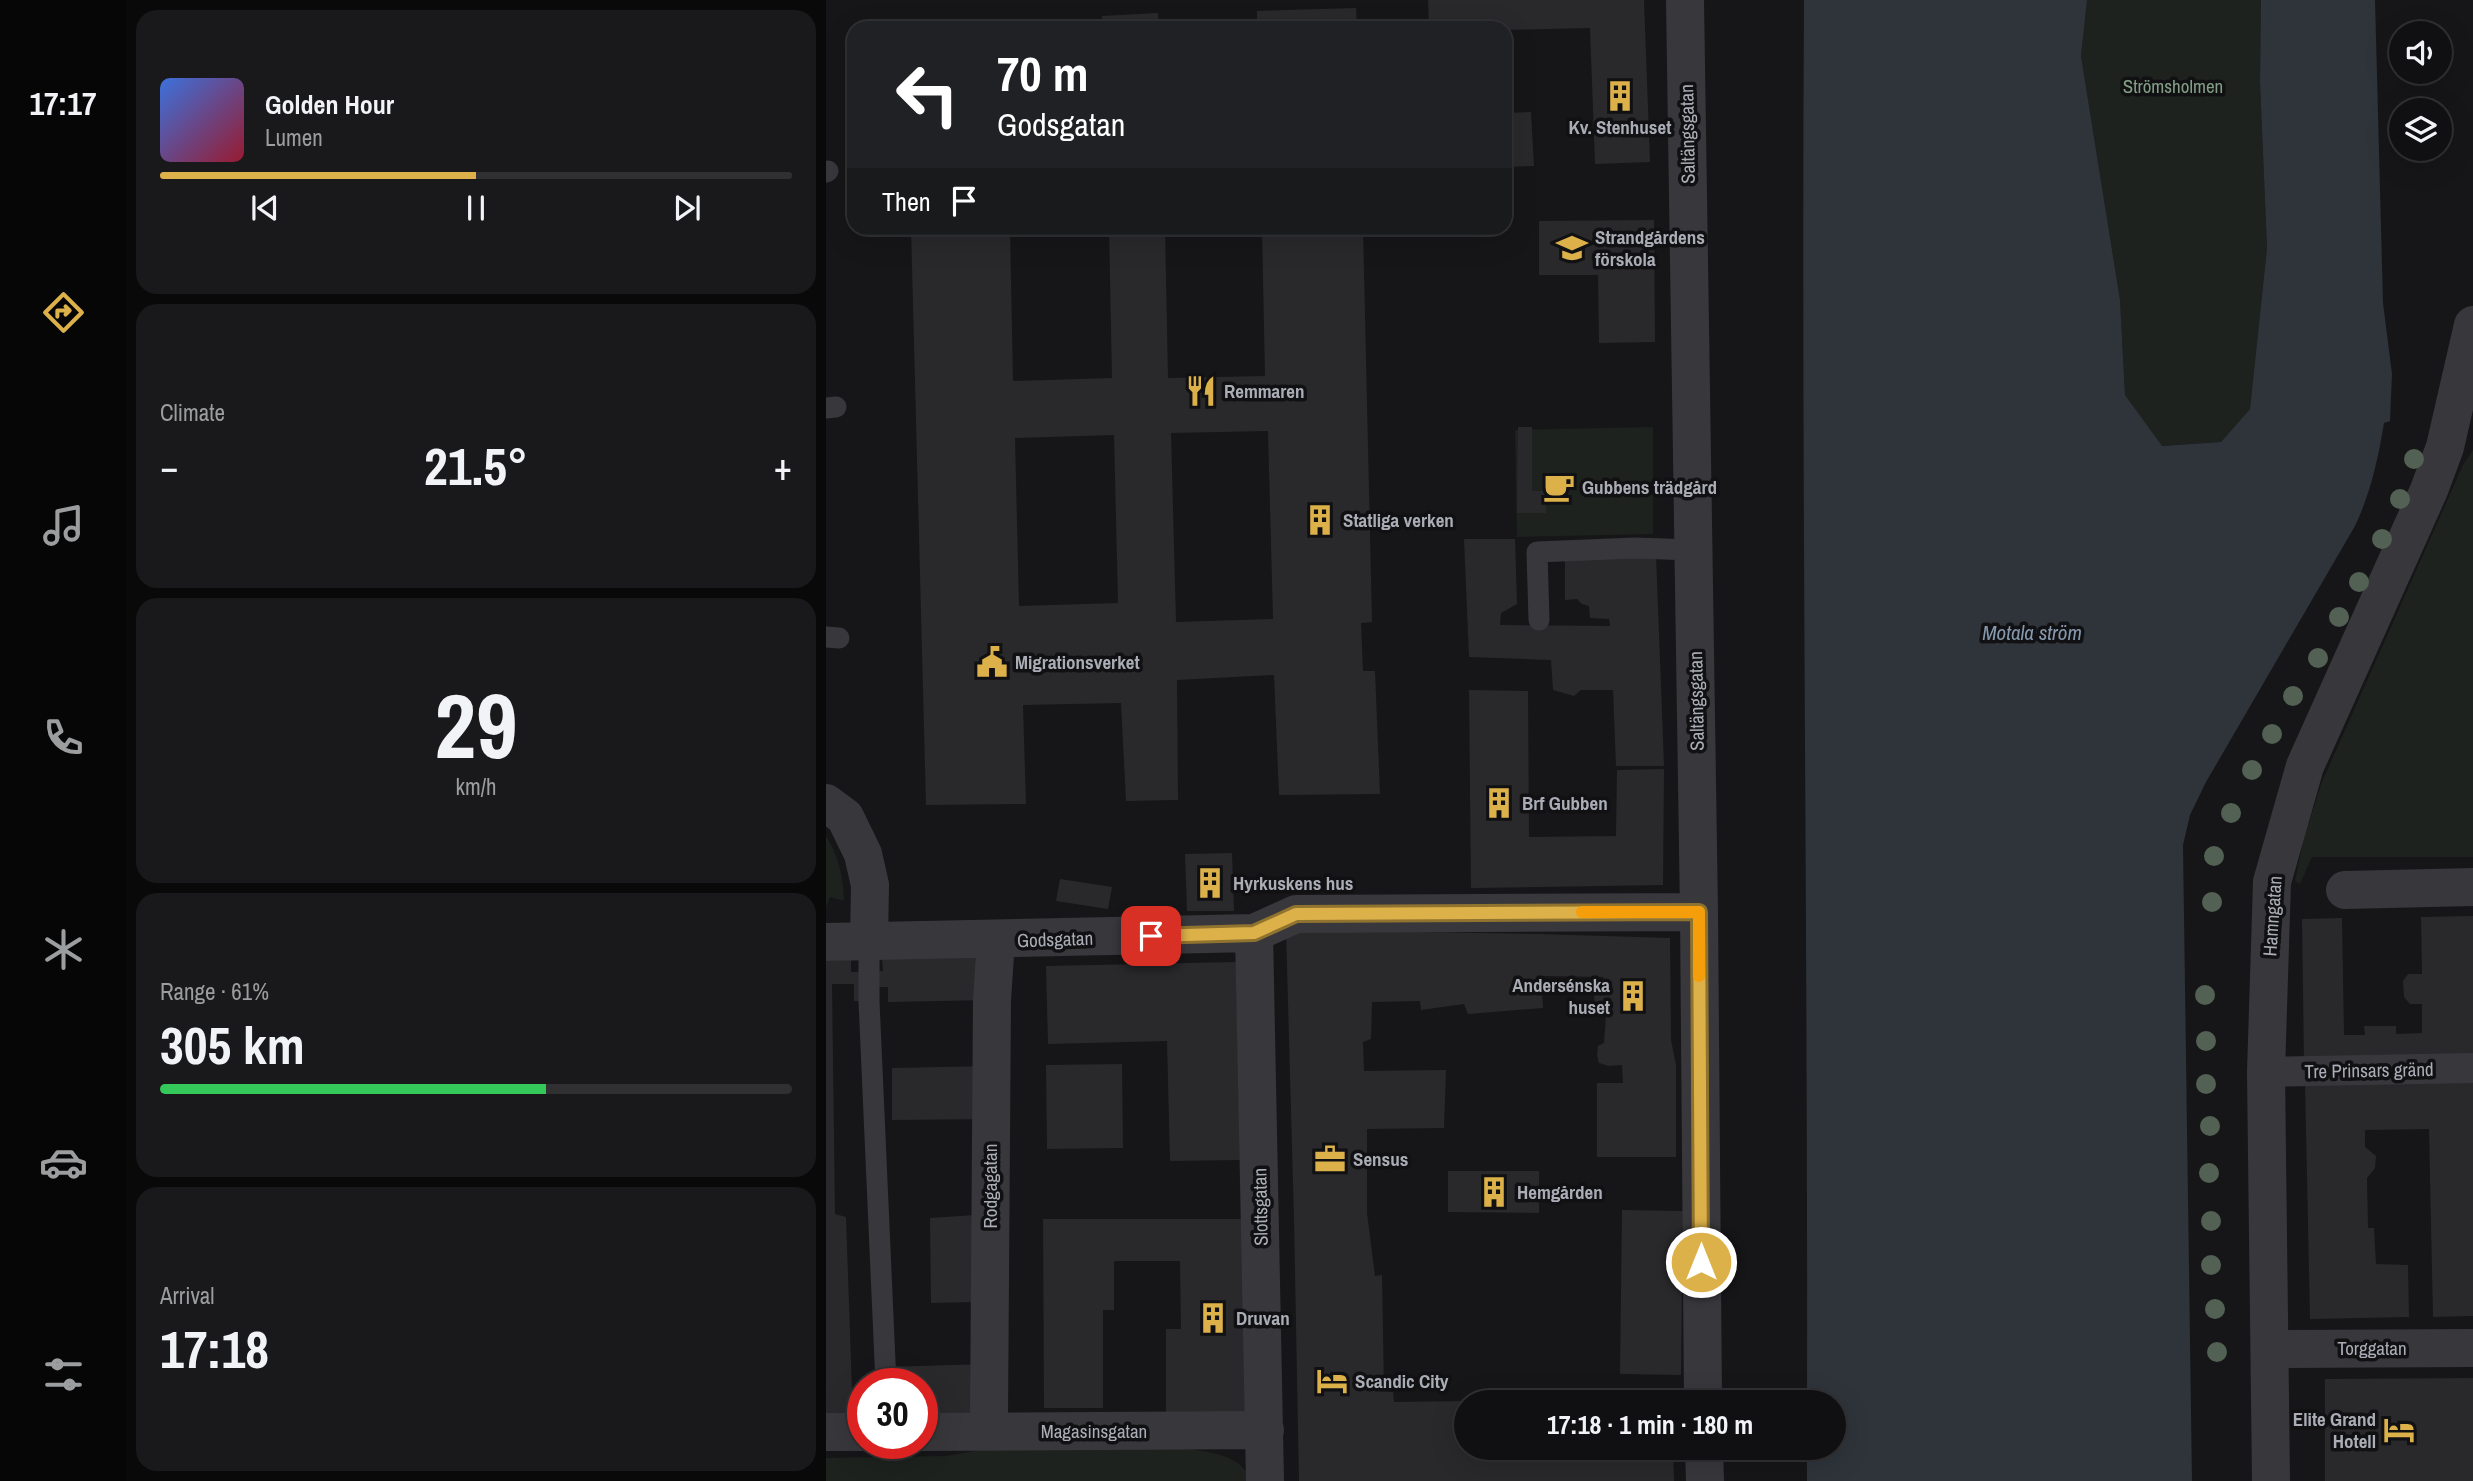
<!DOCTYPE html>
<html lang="en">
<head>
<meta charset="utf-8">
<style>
	:root { --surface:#101012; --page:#19191b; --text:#f1f3f6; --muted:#9c9d9f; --line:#303032; --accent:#ddb149 }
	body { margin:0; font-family:"Archivo Narrow",sans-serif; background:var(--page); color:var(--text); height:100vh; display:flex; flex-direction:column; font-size:26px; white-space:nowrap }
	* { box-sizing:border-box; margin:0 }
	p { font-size:23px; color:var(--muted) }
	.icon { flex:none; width:38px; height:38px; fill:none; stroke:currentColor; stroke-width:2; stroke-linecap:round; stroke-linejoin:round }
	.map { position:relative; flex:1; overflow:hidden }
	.panel { display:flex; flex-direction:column; gap:10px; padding:10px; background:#09090a; width:700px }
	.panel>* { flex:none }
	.banner { position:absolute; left:21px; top:21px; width:665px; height:214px; border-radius:21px; box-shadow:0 7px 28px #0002,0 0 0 2px var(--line); background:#202124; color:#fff; overflow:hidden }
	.buttons { position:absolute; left:1563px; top:21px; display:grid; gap:14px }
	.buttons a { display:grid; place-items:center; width:63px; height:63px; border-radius:50%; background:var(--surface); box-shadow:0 7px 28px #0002,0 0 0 2px var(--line); font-size:35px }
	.speed { position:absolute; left:21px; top:1368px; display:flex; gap:14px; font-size:35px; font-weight:700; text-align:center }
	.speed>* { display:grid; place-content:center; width:91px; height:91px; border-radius:50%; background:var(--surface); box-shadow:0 7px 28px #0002,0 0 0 2px var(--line); line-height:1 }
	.speed .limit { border:10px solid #d22; background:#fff; color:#111 }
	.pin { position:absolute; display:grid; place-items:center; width:60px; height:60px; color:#fff; margin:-30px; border-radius:14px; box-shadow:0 4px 10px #0006 }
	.me { position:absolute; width:77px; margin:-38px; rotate:0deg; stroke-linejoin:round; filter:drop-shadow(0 0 5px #0008) }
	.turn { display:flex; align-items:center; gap:24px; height:147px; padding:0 35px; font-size:32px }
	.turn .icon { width:91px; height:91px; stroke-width:2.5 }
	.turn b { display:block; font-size:49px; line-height:60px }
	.then { display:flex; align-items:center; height:66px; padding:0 35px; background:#0003; gap:14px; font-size:26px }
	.big { font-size:52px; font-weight:800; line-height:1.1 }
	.panel .card { flex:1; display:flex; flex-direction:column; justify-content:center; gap:10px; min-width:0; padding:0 24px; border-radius:21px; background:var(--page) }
	.panel .dial { align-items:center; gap:0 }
	.dial b { font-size:91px; line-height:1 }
	.song { display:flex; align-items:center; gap:21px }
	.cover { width:84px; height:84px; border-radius:10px; background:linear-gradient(135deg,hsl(220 70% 55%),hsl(350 70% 35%)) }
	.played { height:7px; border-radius:4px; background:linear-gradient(90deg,var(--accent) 50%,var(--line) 50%) }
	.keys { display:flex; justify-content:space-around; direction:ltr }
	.heat { display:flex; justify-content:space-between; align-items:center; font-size:38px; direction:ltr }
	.charge { height:10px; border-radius:5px; background:linear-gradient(90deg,#34c759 61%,var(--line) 0) }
	.trip { position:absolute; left:628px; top:1390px; width:392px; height:70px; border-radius:35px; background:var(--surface); box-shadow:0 7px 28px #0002,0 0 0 2px var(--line); font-weight:800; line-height:70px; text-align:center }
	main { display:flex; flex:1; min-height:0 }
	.tab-bar { display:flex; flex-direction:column; width:126px; justify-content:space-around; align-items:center; background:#060607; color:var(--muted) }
	.tab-bar .icon { width:49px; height:49px }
	.tab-bar .on { color:var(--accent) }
	.tab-bar b { font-size:32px; color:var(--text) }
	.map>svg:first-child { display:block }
	.green { fill:#1d221e }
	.water { fill:#2e343a }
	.building { fill:#29292c; fill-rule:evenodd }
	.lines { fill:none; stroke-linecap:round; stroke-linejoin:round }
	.service { stroke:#38383c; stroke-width:21 }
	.pedestrian { stroke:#38383c; stroke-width:30 }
	.minor { stroke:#38383c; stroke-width:38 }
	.tertiary { stroke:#38383c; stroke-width:38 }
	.tree { fill:#526154 }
	.route-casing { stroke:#90732f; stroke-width:18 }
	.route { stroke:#ddb149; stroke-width:12 }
	.slow { stroke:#f59e0b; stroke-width:12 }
	.labels { text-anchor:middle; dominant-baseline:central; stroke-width:7; stroke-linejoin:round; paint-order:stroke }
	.park-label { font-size:19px; fill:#839f86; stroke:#111113 }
	.poi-label { font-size:19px; font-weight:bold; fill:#aaadb6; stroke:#111113; text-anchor:start }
	.street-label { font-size:19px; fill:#aaadb6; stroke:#111113 }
	.water-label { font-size:21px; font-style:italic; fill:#8598ad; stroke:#111113 }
</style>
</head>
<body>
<main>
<nav class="tab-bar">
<b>17:17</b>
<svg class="icon on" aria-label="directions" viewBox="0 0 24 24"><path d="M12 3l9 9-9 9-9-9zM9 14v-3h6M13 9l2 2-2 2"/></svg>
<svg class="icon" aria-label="music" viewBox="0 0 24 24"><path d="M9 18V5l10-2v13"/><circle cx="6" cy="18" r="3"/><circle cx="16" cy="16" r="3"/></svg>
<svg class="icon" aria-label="phone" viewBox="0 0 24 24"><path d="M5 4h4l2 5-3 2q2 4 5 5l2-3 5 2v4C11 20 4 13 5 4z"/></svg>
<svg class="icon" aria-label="climate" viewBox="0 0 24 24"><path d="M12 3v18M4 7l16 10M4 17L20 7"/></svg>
<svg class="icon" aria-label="car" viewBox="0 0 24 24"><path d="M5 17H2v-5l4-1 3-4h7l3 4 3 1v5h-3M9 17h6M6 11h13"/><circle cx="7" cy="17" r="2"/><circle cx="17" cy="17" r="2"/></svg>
<svg class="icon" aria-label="filters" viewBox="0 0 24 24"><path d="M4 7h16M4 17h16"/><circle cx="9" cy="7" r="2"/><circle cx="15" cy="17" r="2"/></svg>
</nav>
<section class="panel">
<div class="card">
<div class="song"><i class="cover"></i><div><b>Golden Hour</b><p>Lumen</p></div></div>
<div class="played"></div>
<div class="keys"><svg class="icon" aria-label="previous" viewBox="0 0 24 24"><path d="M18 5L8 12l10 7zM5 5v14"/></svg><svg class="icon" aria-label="pause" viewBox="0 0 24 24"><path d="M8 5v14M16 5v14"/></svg><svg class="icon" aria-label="next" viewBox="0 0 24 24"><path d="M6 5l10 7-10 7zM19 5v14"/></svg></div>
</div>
<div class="card"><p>Climate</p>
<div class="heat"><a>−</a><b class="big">21.5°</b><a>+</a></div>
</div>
<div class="card dial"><b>29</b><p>km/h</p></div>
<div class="card"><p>Range · 61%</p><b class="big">305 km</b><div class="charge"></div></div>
<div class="card"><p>Arrival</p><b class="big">17:18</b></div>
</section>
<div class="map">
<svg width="1647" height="1481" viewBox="0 0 1647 1481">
	<rect width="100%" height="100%" fill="#161618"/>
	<path class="green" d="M1261 0H1435L1434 82 1441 248 1424 409 1395 442 1335 446 1299 395 1294 300 1255 56Z
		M827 427V534L691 537 689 430Z
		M1647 450V857H1486L1474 884 1469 881 1478 838 1496 782 1637 465Z
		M0 836C13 857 17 876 18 901L4 897 0 907Z
		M172 1447 363 1449C389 1453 414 1455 426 1481H0V1458L120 1456Z"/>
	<path class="water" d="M978 0H1261L1255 56 1294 300 1299 395 1336 446 1395 442 1424 409 1441 248 1434 82 1435 0H1549L1557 303 1566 374 1564 421 1558 423C1552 459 1545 492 1529 526L1380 782 1364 815 1357 845 1366 1481H981V1447H1008V1402H981C982 934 975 467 978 0Z"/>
	<path class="building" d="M602 0H818L824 162 769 164 764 28 679 30V28H603Z
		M530 8 531 28H431V11Z
		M332 13 333 28H276V16Z
		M177 20 178 28H79V22Z
		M705 112 708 166 679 167V113Z
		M828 220 829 342 773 343 772 275H713V221Z
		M85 228H184L187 381 286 378 283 228H339L342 378 439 376 436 228H537L546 622 535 623 537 671H549L554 794 453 795 448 675 351 680 352 800 300 801 295 703 197 705 200 804 100 805ZM442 431 447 619 350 622 345 433ZM288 435 292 603 193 606 189 438Z
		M692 427H706V491H720V513H691Z
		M638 539H689L691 604 675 613 674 625 784 626 783 619 764 618 763 606 756 604 751 599 739 600V554L830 555 838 766H790L787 690H755L748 696 727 690 725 660 643 657Z
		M643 690 702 691 703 837 790 836 791 770 838 769 837 885 645 888Z
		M406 853 408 911H361L359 854Z
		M234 879 286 887 282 909 230 901Z
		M1647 916V1060L1478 1062 1476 919 1516 918 1518 1035H1539L1538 1026H1570V1034L1596 1033V1004H1584L1578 997 1577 981 1582 974H1596L1595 917Z
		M460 930 713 934 844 938 845 1040 850 1065V1157H771V1083H797L796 1065 783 1066 773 1063 771 1055 772 1046 778 1043 780 1015 769 1005 767 986 778 977 715 976 717 1008 642 1014 638 1004 595 1010 594 1001 546 1002 545 1039 537 1042 538 1071 620 1070 618 1128 541 1129V1213L549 1276 556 1275 558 1391 567 1392 568 1402 640 1401V1447H847L848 1481H473L468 1219Z
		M165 954 166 1000 62 1002V987H43V1001H28V984H6L9 1214 20 1217 26 1391H37V1404L21 1405V1423H0V961L25 960V972L57 971 56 957Z
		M410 962 414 1160 344 1161 341 1041 222 1044 220 966Z
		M296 1064 297 1148 221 1149 220 1065Z
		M165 1066V1119L66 1120V1068Z
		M1647 1080V1316L1607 1317 1603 1129 1539 1130V1147L1550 1156 1549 1168 1541 1178 1542 1228H1548L1550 1264 1582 1265 1583 1317 1484 1319 1479 1083Z
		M622 1171H713V1213L622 1212Z
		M796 1210 857 1211 855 1375 794 1374Z
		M149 1215 151 1302 105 1303 104 1218Z
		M217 1219H419V1413H340V1329H355L354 1261H288V1310H277V1408H218Z
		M162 1364 163 1416 96 1418V1384H60L59 1367Z
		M1647 1378V1481H1499V1379Z"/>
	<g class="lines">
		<path class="service" d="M0 172 2 171
			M0 408 10 407
			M713 620 711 552 809 548 867 550
			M0 637 13 638
			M43 941V1001L60 1384"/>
		<path class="pedestrian" d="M1440 1072 1647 1068"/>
		<path class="minor" d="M859 0 873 912 877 1402
			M0 803 19 817 37 854 44 885 43 941
			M1519 890 1647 887
			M428 933 439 1481
			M0 942 428 933 470 914 873 912
			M1444 1349 1647 1348
			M168 1431 163 1416 166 1000 170 940
			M0 1432H37
			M96 1432 439 1430
			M878 1447 879 1481"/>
		<path class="tertiary" d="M1445 1481 1440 1072 1446 882 1479 766 1603 490 1619 447 1647 325"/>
	</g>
	<g class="tree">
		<circle cx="1588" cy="459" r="10"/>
		<circle cx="1574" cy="499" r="10"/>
		<circle cx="1556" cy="539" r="10"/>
		<circle cx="1533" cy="582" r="10"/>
		<circle cx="1513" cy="617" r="10"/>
		<circle cx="1492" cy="658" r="10"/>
		<circle cx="1467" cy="696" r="10"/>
		<circle cx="1446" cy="734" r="10"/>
		<circle cx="1426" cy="770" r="10"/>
		<circle cx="1405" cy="813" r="10"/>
		<circle cx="1388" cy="856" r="10"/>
		<circle cx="1386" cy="902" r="10"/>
		<circle cx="1379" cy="995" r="10"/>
		<circle cx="1380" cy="1041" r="10"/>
		<circle cx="1380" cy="1084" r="10"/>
		<circle cx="1384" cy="1126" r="10"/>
		<circle cx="1383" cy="1173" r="10"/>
		<circle cx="1385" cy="1221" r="10"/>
		<circle cx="1385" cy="1265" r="10"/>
		<circle cx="1389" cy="1309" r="10"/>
		<circle cx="1391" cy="1352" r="10"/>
	</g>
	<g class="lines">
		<defs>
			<path id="route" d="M325 936 428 933 470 914 873 912 875 1262"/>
		</defs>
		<use href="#route" class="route-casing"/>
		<use href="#route" class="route"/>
		<path class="slow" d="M756 912H873V976"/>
	</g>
	<defs>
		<symbol id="building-bare" viewBox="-9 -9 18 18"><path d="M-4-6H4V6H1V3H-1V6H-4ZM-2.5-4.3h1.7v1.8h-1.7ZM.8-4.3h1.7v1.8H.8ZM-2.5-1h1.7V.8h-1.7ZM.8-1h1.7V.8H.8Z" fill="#ddb149" stroke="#111113" stroke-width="2.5" paint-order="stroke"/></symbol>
		<symbol id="school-bare" viewBox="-9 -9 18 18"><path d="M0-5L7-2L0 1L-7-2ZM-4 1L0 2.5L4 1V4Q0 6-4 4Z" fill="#ddb149" stroke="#111113" stroke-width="2.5" paint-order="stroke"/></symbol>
		<symbol id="restaurant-bare" viewBox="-9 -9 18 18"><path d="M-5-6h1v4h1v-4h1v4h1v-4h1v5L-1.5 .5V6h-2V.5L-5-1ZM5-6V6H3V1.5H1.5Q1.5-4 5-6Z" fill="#ddb149" stroke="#111113" stroke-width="2.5" paint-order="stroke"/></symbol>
		<symbol id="cafe-bare" viewBox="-9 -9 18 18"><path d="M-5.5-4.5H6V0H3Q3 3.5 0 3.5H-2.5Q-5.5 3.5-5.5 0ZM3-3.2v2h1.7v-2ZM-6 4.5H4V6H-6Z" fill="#ddb149" stroke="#111113" stroke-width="2.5" paint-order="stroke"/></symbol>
		<symbol id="civic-bare" viewBox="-9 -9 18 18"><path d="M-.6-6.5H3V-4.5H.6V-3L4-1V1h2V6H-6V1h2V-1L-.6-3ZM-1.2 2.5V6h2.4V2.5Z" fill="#ddb149" stroke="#111113" stroke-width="2.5" paint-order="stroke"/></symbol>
		<symbol id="office-bare" viewBox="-9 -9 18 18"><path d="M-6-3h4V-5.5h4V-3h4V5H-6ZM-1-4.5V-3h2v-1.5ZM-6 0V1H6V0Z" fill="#ddb149" stroke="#111113" stroke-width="2.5" paint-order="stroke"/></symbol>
		<symbol id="hotel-bare" viewBox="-9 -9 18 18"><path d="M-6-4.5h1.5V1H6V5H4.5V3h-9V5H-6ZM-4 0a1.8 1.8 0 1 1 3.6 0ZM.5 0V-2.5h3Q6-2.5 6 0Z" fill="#ddb149" stroke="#111113" stroke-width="2.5" paint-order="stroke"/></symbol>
	</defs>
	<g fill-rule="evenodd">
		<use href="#building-bare" x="772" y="74" width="44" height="44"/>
		<use href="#school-bare" x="724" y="226" width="44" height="44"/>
		<use href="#restaurant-bare" x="353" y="369" width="44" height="44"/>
		<use href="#cafe-bare" x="711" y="465" width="44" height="44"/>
		<use href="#building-bare" x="472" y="498" width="44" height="44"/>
		<use href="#civic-bare" x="144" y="640" width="44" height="44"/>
		<use href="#building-bare" x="651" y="781" width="44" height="44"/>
		<use href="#building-bare" x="362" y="861" width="44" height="44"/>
		<use href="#building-bare" x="785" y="974" width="44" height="44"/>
		<use href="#office-bare" x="482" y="1137" width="44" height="44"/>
		<use href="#building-bare" x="646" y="1170" width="44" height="44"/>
		<use href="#building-bare" x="365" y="1296" width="44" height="44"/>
		<use href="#hotel-bare" x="484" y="1359" width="44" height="44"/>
		<use href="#hotel-bare" x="1551" y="1408" width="44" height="44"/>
	</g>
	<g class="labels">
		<g class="park-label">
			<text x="1347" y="86">Strömsholmen</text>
		</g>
		<g class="poi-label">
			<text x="794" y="127" text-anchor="middle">Kv. Stenhuset</text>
			<text x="769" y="237">Strandgårdens<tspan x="769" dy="22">förskola</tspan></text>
			<text x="398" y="391">Remmaren</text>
			<text x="756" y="487">Gubbens trädgård</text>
			<text x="517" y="520">Statliga verken</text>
			<text x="189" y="662">Migrationsverket</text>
			<text x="696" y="803">Brf Gubben</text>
			<text x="407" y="883">Hyrkuskens hus</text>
			<text x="784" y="985" text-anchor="end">Andersénska<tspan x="784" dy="22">huset</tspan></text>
			<text x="527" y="1159">Sensus</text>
			<text x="691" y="1192">Hemgården</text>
			<text x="410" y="1318">Druvan</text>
			<text x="529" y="1381">Scandic City</text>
			<text x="1550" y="1419" text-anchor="end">Elite Grand<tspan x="1550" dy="22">Hotell</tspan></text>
		</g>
		<g class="street-label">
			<text transform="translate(861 134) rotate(-91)">Saltängsgatan</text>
			<text transform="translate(870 701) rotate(-91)">Saltängsgatan</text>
			<text transform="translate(1446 916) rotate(-86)">Hamngatan</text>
			<text transform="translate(229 939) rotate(-2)">Godsgatan</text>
			<text transform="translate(1543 1070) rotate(-1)">Tre Prinsars gränd</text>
			<text transform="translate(164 1186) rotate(-90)">Rodgagatan</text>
			<text transform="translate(434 1207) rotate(-91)">Slottsgatan</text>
			<text x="1546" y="1348">Torggatan</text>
			<text x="268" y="1431">Magasinsgatan</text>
		</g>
		<g class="water-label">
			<text x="1206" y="632">Motala ström</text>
		</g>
	</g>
</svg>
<div class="buttons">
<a><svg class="icon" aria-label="sound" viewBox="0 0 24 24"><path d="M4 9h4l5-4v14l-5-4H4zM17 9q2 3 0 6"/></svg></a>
<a><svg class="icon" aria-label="layers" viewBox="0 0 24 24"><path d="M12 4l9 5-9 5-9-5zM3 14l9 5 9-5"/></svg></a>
</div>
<div class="speed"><div class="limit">30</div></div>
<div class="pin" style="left:325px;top:936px;background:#d93025"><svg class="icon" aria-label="arrive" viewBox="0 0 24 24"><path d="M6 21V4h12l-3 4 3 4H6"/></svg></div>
<svg class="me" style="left:875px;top:1262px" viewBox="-20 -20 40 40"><circle r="17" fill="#ddb149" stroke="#fff" stroke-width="3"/><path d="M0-11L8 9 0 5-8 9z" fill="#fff"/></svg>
<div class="trip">17:18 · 1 min · 180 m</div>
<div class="banner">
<div class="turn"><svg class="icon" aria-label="left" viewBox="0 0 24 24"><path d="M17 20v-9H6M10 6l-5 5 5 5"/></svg><div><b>70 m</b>Godsgatan</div></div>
<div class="then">Then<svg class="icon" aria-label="arrive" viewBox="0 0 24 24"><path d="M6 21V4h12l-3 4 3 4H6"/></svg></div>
</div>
</div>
</main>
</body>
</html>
